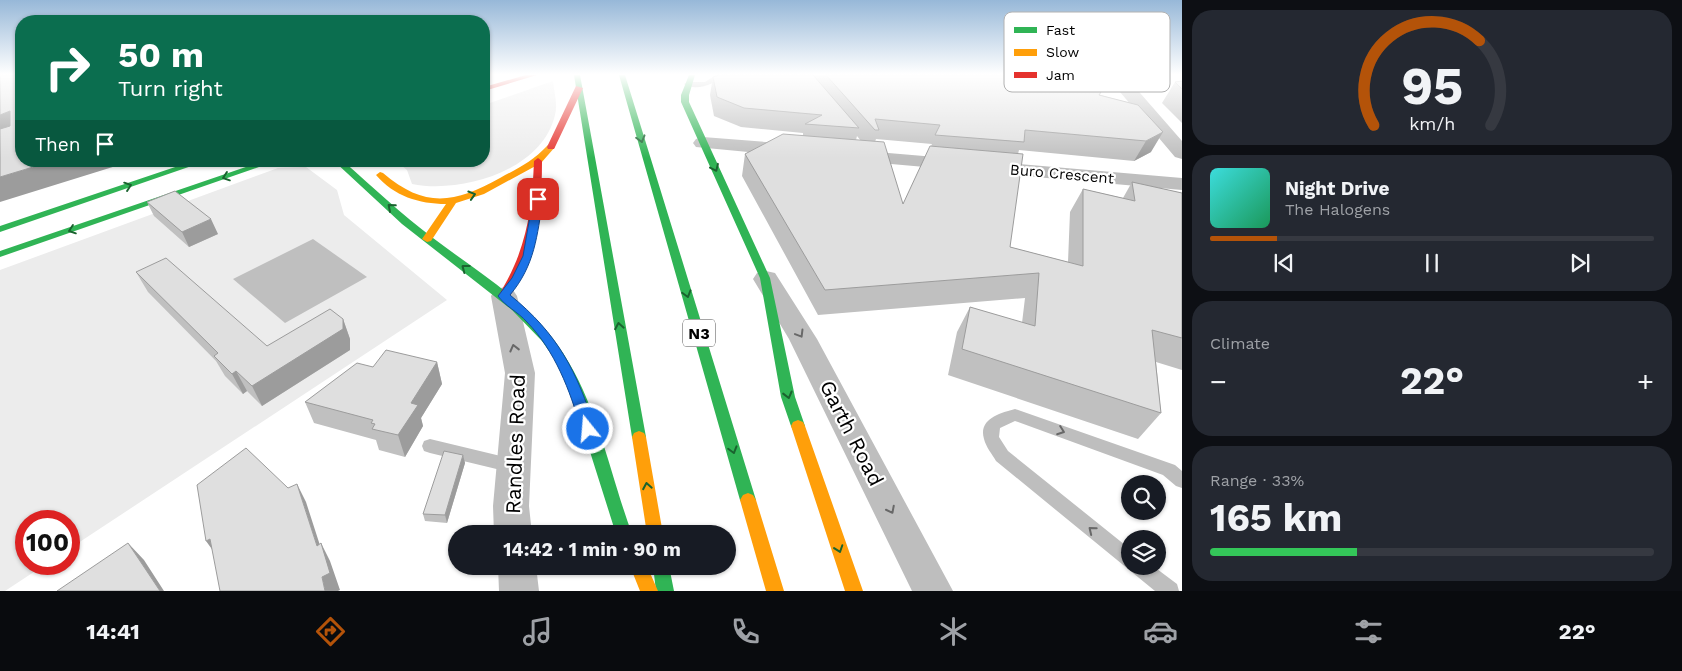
<!DOCTYPE html>
<html lang="en">
<head>
<meta charset="utf-8">
<style>
	:root { --surface:#171b24; --page:#242831; --text:#f1f3f6; --muted:#9ea1a6; --line:#363941; --accent:#b45309 }
	body { margin:0; font-family:"Work Sans",sans-serif; background:var(--page); color:var(--text); height:100vh; display:flex; flex-direction:column; font-size:19px; white-space:nowrap }
	* { box-sizing:border-box; margin:0 }
	p { font-size:16px; color:var(--muted) }
	.icon { flex:none; width:28px; height:28px; fill:none; stroke:currentColor; stroke-width:2; stroke-linecap:round; stroke-linejoin:round }
	.map { position:relative; flex:1; overflow:hidden }
	.details { display:flex; flex-direction:column; gap:10px; padding:10px; background:#0d0f14; width:500px }
	.details>* { flex:none }
	.banner { position:absolute; left:15px; top:15px; width:475px; height:152px; border-radius:20px; box-shadow:0 1px 4px #0004; background:#0b6e4f; color:#fff; overflow:hidden }
	.fabs { position:absolute; left:1121px; top:475px; display:grid; gap:10px }
	.fabs a { display:grid; place-items:center; width:45px; height:45px; border-radius:50%; background:var(--surface); box-shadow:0 1px 4px #0004; font-size:25px }
	.speed { position:absolute; left:15px; top:510px; display:flex; gap:10px; font-size:25px; font-weight:700; text-align:center }
	.speed>* { display:grid; place-content:center; width:65px; height:65px; border-radius:50%; background:var(--surface); box-shadow:0 1px 4px #0004; line-height:1 }
	.speed .limit { border:8px solid #d22; background:#fff; color:#111 }
	.pin { position:absolute; display:grid; place-items:center; width:42px; height:42px; color:#fff; margin:-21px; border-radius:10px; box-shadow:0 2px 8px #0006 }
	.me { position:absolute; width:55px; margin:-28px; rotate:343deg; stroke-linejoin:round; filter:drop-shadow(0 0 4px #0008) }
	.turn { display:flex; align-items:center; gap:18px; height:105px; padding:0 20px; font-size:22px }
	.turn .icon { width:65px; height:65px; stroke-width:2.5 }
	.turn b { display:block; font-size:35px; line-height:42px }
	.then { display:flex; align-items:center; height:48px; padding:0 20px; background:#0003; gap:10px; font-size:19px }
	.big { font-size:38px; font-weight:700; line-height:1.1 }
	.details .tile { flex:1; display:flex; flex-direction:column; justify-content:center; gap:8px; min-width:0; padding:0 18px; border-radius:20px; background:var(--page) }
	.details .dial { align-items:center; gap:0 }
	.dial svg { height:130px; overflow:visible; fill:none; stroke:var(--line); stroke-width:7; stroke-linecap:round; text-anchor:middle }
	.dial text { fill:var(--text); stroke:none }
	.song { display:flex; align-items:center; gap:15px }
	.cover { width:60px; height:60px; border-radius:8px; background:linear-gradient(135deg,hsl(180 70% 55%),hsl(150 70% 35%)) }
	.played { height:5px; border-radius:2px; background:linear-gradient(90deg,var(--accent) 15%,var(--line) 15%) }
	.keys { display:flex; justify-content:space-around; direction:ltr }
	.heat { display:flex; justify-content:space-between; align-items:center; font-size:28px; direction:ltr }
	.charge { height:8px; border-radius:4px; background:linear-gradient(90deg,#34c759 33%,var(--line) 0) }
	.trip { position:absolute; left:448px; top:525px; width:288px; height:50px; border-radius:25px; background:var(--surface); box-shadow:0 1px 4px #0004; font-weight:700; line-height:50px; text-align:center }
	.tabs { display:flex; height:80px; justify-content:space-around; align-items:center; background:#090b0e; color:var(--muted) }
	.tabs .icon { width:35px; height:35px }
	.tabs .active { color:var(--accent) }
	.tabs b { font-size:22px; color:var(--text) }
	main { display:flex; flex:1; min-height:0 }
	.map>svg:first-child { display:block }
	.green { fill:#ececec }
	.water { fill:#bfbfbf }
	.lines { fill:none; stroke-linecap:round; stroke-linejoin:round }
	.lane { fill:#bebebe; fill-rule:evenodd }
	.street { fill:#bebebe; fill-rule:evenodd }
	.fast { fill:#30b455; fill-rule:evenodd }
	.slow { fill:#ff9f0a; fill-rule:evenodd }
	.jam { fill:#e5322d; fill-rule:evenodd }
	.wall { fill:#c0c0c0; fill-rule:evenodd }
	.shaded-wall { fill:#9c9c9c }
	.building { fill:#dfdfdf; stroke:#9c9c9c }
	.oneway { stroke:#1a632f }
	.oneway2 { stroke:#686868 }
	.route { fill:#1a73e8; stroke:#114b97 }
	.labels { text-anchor:middle; dominant-baseline:central; stroke-width:4.5; stroke-linejoin:round; paint-order:stroke }
	.far-street-label { font-size:15px; fill:#000; stroke:#fff }
	.shield { fill:#fff; stroke:#4c4c4c; stroke-width:1 }
	.shield-label { font-size:16px; font-weight:bold; fill:#000 }
	.near-street-label { font-size:21px; fill:#000; stroke:#fff }
	.key { fill:#fff; stroke:#b2b2b2; stroke-width:1 }
	.key-label { font-size:14px; fill:#000 }
</style>
</head>
<body>
<main>
<div class="map">
<svg width="1182" height="591" viewBox="0 0 1182 591">
	<rect width="100%" height="100%" fill="#fff"/>
	<path class="green" d="M553 81C554 92 558 104 555 115 542 171 461 194 412 184L407 170 396 161H484V105Z
		M306 167 337 190 344 215 447 300 69 549V521H26V564H46L5 591H0V270L278 168Z"/>
	<path class="water" d="M313 239 367 277 285 323 233 279Z"/>
	<g class="lines">
		<path class="lane" d="M716 75H725C715 84 696 92 684 84L688 82H705Z
			M1015 409 1175 465 1182 471V488L1176 486 1163 475 1015 421 1000 428 999 437 1008 451 1130 549V566H1153L1177 584 1179 591H1155L996 461C992 454 986 447 984 439 978 419 1000 413 1015 409Z
			M430 439 513 459 519 461 521 466 519 471 513 473 430 453 424 451 422 446 424 441Z"/>
		<path class="street" d="M1112 75H1128L1134 86 1182 141V159L1175 157 1120 92Z
			M703 137 792 144 799 146 802 150 799 154 792 156 696 147 693 143 696 139Z
			M853 150 1182 178V190L846 160 843 156 846 152Z
			M766 271 775 273 817 339 953 591H912L789 339 753 279 757 273Z
			M504 287 513 290 517 296 535 373 529 506 532 534H494L493 506 505 373 491 296 495 290Z
			M498 566H536L539 591H499Z"/>
		<path class="fast" d="M574 75H580L646 437 644 441 639 443 634 441 632 437Z
			M619 75H625L756 500 753 505 748 507 743 505 740 500Z
			M689 75H695L689 95V102L770 278 795 397 805 426 803 430 798 432 793 430 791 426 781 397 760 278 681 102V95Z
			M193 161H206L0 232V226Z
			M263 161H276L0 257V251Z
			M334 161H343C373 187 401 214 433 238 479 273 531 303 563 353 598 407 610 474 632 534H616L573 398 554 358 542 341 512 310 402 224Z
			M653 566H669L674 591H656Z"/>
		<path class="slow" d="M551 144 555 147 541 163 484 194 456 203 431 241 427 242 422 239 446 204C419 204 394 196 376 175L380 172 383 173C425 209 455 203 500 178 520 167 532 162 548 145Z
			M798 420 803 422 805 426 863 591H845L791 426 793 422Z
			M639 431 644 433 646 437 663 534H647L632 437 634 433Z
			M748 493 753 495 756 500 784 591H766L740 500 743 495Z
			M630 566H647L658 591H640Z"/>
		<path class="jam" d="M526 75H537L484 91V87Z
			M576 86 583 88 555 147 554 149H548L547 147Z
			M538 158 542 161C542 213 536 254 508 299L504 300 498 296C526 252 532 212 534 161Z"/>
	</g>
	<path class="wall" d="M719 75H1107L1100 95 1138 105 1151 152 1134 161 1019 150 1018 154 1010 247 1068 262 1070 212 1083 189 1123 198 1132 182 1182 193V370L1156 362 1161 413 1138 439 948 375 957 332 970 307 1022 323 1025 298 818 315 742 176 745 154 803 136V133L741 127 714 116 710 95 713 77ZM857 136 861 141 856 140ZM876 139 932 144 903 204 875 142Z
		M1182 81V123L1162 103 1175 82Z
		M147 202 218 234 189 247 154 216Z
		M136 272 267 346 343 319 350 339V350L262 406 247 391 243 394 225 376 216 361 148 292Z
		M437 362 442 384 421 418 423 426 405 457 379 450 376 440 314 423 305 402 373 367Z
		M463 455 465 463 447 523 425 521 423 514Z"/>
	<path class="shaded-wall" d="M10 111 21 129 0 138V115Z
		M1163 132 1151 152 1134 161 1146 141Z
		M53 161H132L0 202V177Z
		M211 219 218 234 189 247 182 232Z
		M343 319 350 339V350L262 406 252 386Z
		M437 362 442 384 421 418 423 426 405 457 398 435 411 403Z
		M236 371 247 391 243 394 232 374Z
		M463 455 465 463 447 523 445 515Z
		M297 484 306 502 326 564 317 546Z
		M210 539 219 559 206 541Z
		M128 543 144 560 164 591H160Z
		M321 543 330 561 340 590 338 591H325L322 577Z"/>
	<path class="building" d="M0 75H21V161H53L0 177V129L10 126V111L0 115Z
		M719 75H813L859 128 805 124 822 115 744 108 717 97 713 77Z
		M826 75H1107L1111 76 1099 95 1138 105 1163 132 1146 141 1025 130 1024 142 935 135 940 125 875 119 879 130H875Z
		M1182 81V89L1175 82Z
		M783 134 884 142 903 204 930 146 1023 154 1010 247 1083 266V189L1135 201 1132 182 1182 193V338L1152 330 1161 413 962 349 970 307 1035 326 1039 273 825 290 745 154Z
		M175 191 211 219 182 232 147 202Z
		M166 258 267 346 330 309 343 319V329L252 386 236 371 232 374 214 356 218 353 136 272Z
		M386 350 437 362 411 403 418 405 398 435 372 429 375 424 371 423 373 420 305 402 357 363 373 367Z
		M246 448 288 488 297 484 317 546 321 543 330 573 322 577 325 591H220L210 539 206 541 197 485Z
		M444 451 463 455 445 515 423 514Z
		M128 543 160 591H57Z"/>
	<defs><path id="oneway-chevron" d="M-2-3.5L2.5 0L-2 3.5" fill="none" stroke-width="1.6" stroke-linecap="round" stroke-linejoin="round" transform="scale(1.25)"/></defs>
	<g class="oneway">
		<use href="#oneway-chevron" transform="translate(641 139) rotate(74)"/>
		<use href="#oneway-chevron" transform="translate(715 168) rotate(65)"/>
		<use href="#oneway-chevron" transform="translate(226 177) rotate(161)"/>
		<use href="#oneway-chevron" transform="translate(128 186) rotate(-19)"/>
		<use href="#oneway-chevron" transform="translate(472 195) rotate(-17)"/>
		<use href="#oneway-chevron" transform="translate(391 207) rotate(-139)"/>
		<use href="#oneway-chevron" transform="translate(72 230) rotate(161)"/>
		<use href="#oneway-chevron" transform="translate(465 268) rotate(-143)"/>
		<use href="#oneway-chevron" transform="translate(687 294) rotate(74)"/>
		<use href="#oneway-chevron" transform="translate(619 326) rotate(-100)"/>
		<use href="#oneway-chevron" transform="translate(788 395) rotate(76)"/>
		<use href="#oneway-chevron" transform="translate(733 450) rotate(74)"/>
		<use href="#oneway-chevron" transform="translate(647 486) rotate(-100)"/>
		<use href="#oneway-chevron" transform="translate(839 549) rotate(71)"/>
	</g>
	<g class="oneway2">
		<use href="#oneway-chevron" transform="translate(800 334) rotate(59)"/>
		<use href="#oneway-chevron" transform="translate(514 348) rotate(-104)"/>
		<use href="#oneway-chevron" transform="translate(1061 431) rotate(20)"/>
		<use href="#oneway-chevron" transform="translate(891 510) rotate(63)"/>
		<use href="#oneway-chevron" transform="translate(1092 530) rotate(-141)"/>
	</g>
	<linearGradient id="sky" x2="0" y2="1"><stop stop-color="#97b8d8"/><stop offset="0.47" stop-color="#fff"/><stop offset="1" stop-color="#fff" stop-opacity="0"/></linearGradient>
	<rect width="1182" height="158" fill="url(#sky)"/>
	<path class="route" d="M538 196 543 199C537 236 535 265 510 295 558 334 577 371 595 429L593 433H583L581 429C570 390 555 351 527 322 518 312 505 306 498 296L512 278 523 256 533 199Z"/>
	<g class="labels">
		<g class="far-street-label">
			<text transform="translate(1062 174) rotate(5)">Buro Crescent</text>
		</g>
		<rect class="shield" x="683" y="319.5" width="32" height="27" rx="4"/>
		<g class="shield-label">
			<text x="699" y="333">N3</text>
		</g>
		<g class="near-street-label">
			<text transform="translate(852 433) rotate(63)">Garth Road</text>
			<text transform="translate(515 444) rotate(-88)">Randles Road</text>
		</g>
	</g>
	<rect x="1004" y="12" width="166" height="80" rx="8" class="key"/>
	<rect x="1014" y="27" width="23" height="6" fill="#30b455"/>
	<rect x="1014" y="49" width="23" height="7" fill="#ff9f0a"/>
	<rect x="1014" y="72" width="23" height="6" fill="#e5322d"/>
	<g class="key-label">
		<text x="1046" y="35">Fast</text>
		<text x="1046" y="57">Slow</text>
		<text x="1046" y="80">Jam</text>
	</g>
</svg>
<div class="fabs">
<a><svg class="icon" aria-label="search" viewBox="0 0 24 24"><circle cx="10" cy="10" r="6"/><path d="M15 15l6 6"/></svg></a>
<a><svg class="icon" aria-label="layers" viewBox="0 0 24 24"><path d="M12 4l9 5-9 5-9-5zM3 14l9 5 9-5"/></svg></a>
</div>
<div class="speed"><div class="limit">100</div></div>
<div class="pin" style="left:538px;top:199px;background:#d93025"><svg class="icon" aria-label="arrive" viewBox="0 0 24 24"><path d="M6 21V4h12l-3 4 3 4H6"/></svg></div>
<svg class="me" style="left:588px;top:429px" viewBox="-20 -20 40 40"><circle r="17" fill="#1a73e8" stroke="#fff" stroke-width="3"/><path d="M0-11L8 9 0 5-8 9z" fill="#fff"/></svg>
<div class="trip">14:42 · 1 min · 90 m</div>
<div class="banner">
<div class="turn"><svg class="icon" aria-label="right" viewBox="0 0 24 24"><path d="M7 20v-9h11M14 6l5 5-5 5"/></svg><div><b>50 m</b>Turn right</div></div>
<div class="then">Then<svg class="icon" aria-label="arrive" viewBox="0 0 24 24"><path d="M6 21V4h12l-3 4 3 4H6"/></svg></div>
</div>
</div>
<section class="details">
<div class="tile dial"><svg viewBox="0 0 100 80">
<path d="M14 69A42 42 0 1 1 86 69"/>
<path d="M14 69A42 42 0 0 1 79 17" stroke="#b45309"/>
<text x="50" y="56" font-size="32" font-weight="700">95</text>
<text x="50" y="72" font-size="11">km/h</text>
</svg></div>
<div class="tile">
<div class="song"><i class="cover"></i><div><b>Night Drive</b><p>The Halogens</p></div></div>
<div class="played"></div>
<div class="keys"><svg class="icon" aria-label="previous" viewBox="0 0 24 24"><path d="M18 5L8 12l10 7zM5 5v14"/></svg><svg class="icon" aria-label="pause" viewBox="0 0 24 24"><path d="M8 5v14M16 5v14"/></svg><svg class="icon" aria-label="next" viewBox="0 0 24 24"><path d="M6 5l10 7-10 7zM19 5v14"/></svg></div>
</div>
<div class="tile"><p>Climate</p>
<div class="heat"><a>−</a><b class="big">22°</b><a>+</a></div>
</div>
<div class="tile"><p>Range · 33%</p><b class="big">165 km</b><div class="charge"></div></div>
</section>
</main>
<nav class="tabs">
<b>14:41</b>
<svg class="icon active" aria-label="directions" viewBox="0 0 24 24"><path d="M12 3l9 9-9 9-9-9zM9 14v-3h6M13 9l2 2-2 2"/></svg>
<svg class="icon" aria-label="music" viewBox="0 0 24 24"><path d="M9 18V5l10-2v13"/><circle cx="6" cy="18" r="3"/><circle cx="16" cy="16" r="3"/></svg>
<svg class="icon" aria-label="phone" viewBox="0 0 24 24"><path d="M5 4h4l2 5-3 2q2 4 5 5l2-3 5 2v4C11 20 4 13 5 4z"/></svg>
<svg class="icon" aria-label="climate" viewBox="0 0 24 24"><path d="M12 3v18M4 7l16 10M4 17L20 7"/></svg>
<svg class="icon" aria-label="car" viewBox="0 0 24 24"><path d="M5 17H2v-5l4-1 3-4h7l3 4 3 1v5h-3M9 17h6M6 11h13"/><circle cx="7" cy="17" r="2"/><circle cx="17" cy="17" r="2"/></svg>
<svg class="icon" aria-label="filters" viewBox="0 0 24 24"><path d="M4 7h16M4 17h16"/><circle cx="9" cy="7" r="2"/><circle cx="15" cy="17" r="2"/></svg>
<b>22°</b>
</nav>
</body>
</html>
